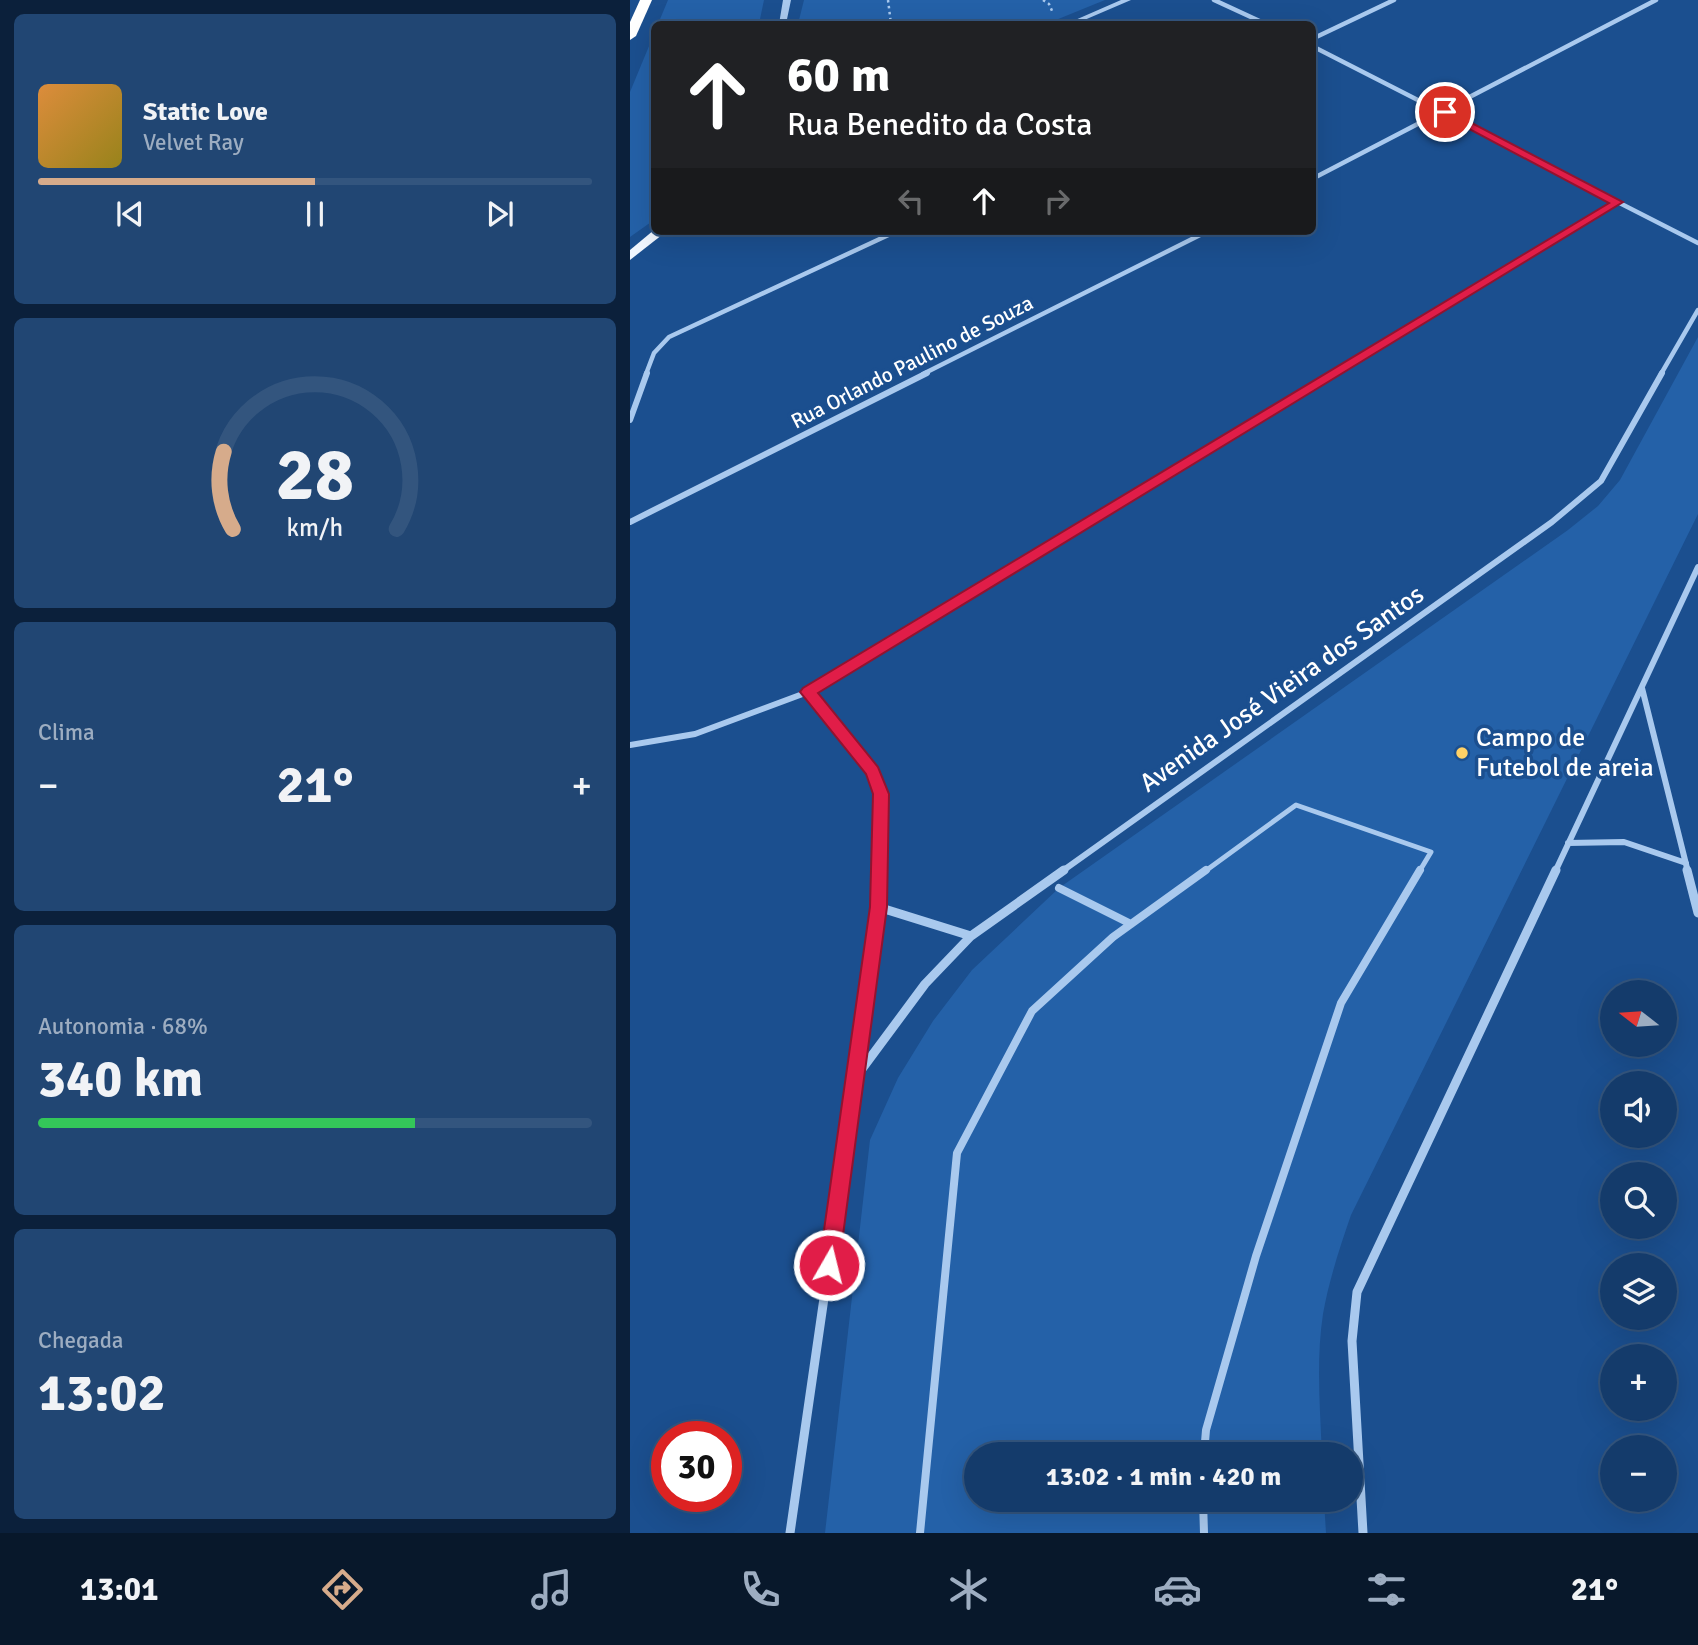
<!DOCTYPE html>
<html lang="pt">
<head>
<meta charset="utf-8">
<style>
	:root { --surface:#143b6b; --page:#214673; --text:#f1f3f6; --muted:#9dadc1; --line:#33557e; --accent:#d6ab8b }
	body { margin:0; font-family:Signika,sans-serif; background:var(--page); color:var(--text); height:100vh; display:flex; flex-direction:column; font-size:26px; white-space:nowrap }
	* { box-sizing:border-box; margin:0 }
	p { font-size:23px; color:var(--muted) }
	.icon { flex:none; width:38px; height:38px; fill:none; stroke:currentColor; stroke-width:2; stroke-linecap:round; stroke-linejoin:round }
	.map { position:relative; flex:1; overflow:hidden }
	.drawer { display:flex; flex-direction:column; gap:14px; padding:14px; background:#0b203b; width:630px }
	.drawer>* { flex:none }
	.top-card { position:absolute; left:21px; top:21px; width:665px; height:214px; border-radius:10px; box-shadow:0 7px 28px #0002,0 0 0 2px var(--line); background:#202124; color:#fff; overflow:hidden }
	.needle { width:46px; rotate:287deg }
	.controls { position:absolute; left:970px; top:980px; display:grid; gap:14px }
	.controls a { display:grid; place-items:center; width:77px; height:77px; border-radius:50%; background:var(--surface); box-shadow:0 7px 28px #0002,0 0 0 2px var(--line); font-size:35px }
	.speed { position:absolute; left:21px; top:1421px; display:flex; gap:14px; font-size:35px; font-weight:700; text-align:center }
	.speed>* { display:grid; place-content:center; width:91px; height:91px; border-radius:50%; background:var(--surface); box-shadow:0 7px 28px #0002,0 0 0 2px var(--line); line-height:1 }
	.speed .limit { border:10px solid #d22; background:#fff; color:#111 }
	.pin { position:absolute; display:grid; place-items:center; width:60px; height:60px; color:#fff; margin:-30px; border:4px solid #fff; border-radius:50%; box-shadow:0 2px 7px #0007 }
	.me { position:absolute; width:77px; margin:-38px; rotate:8deg; stroke-linejoin:round; filter:drop-shadow(0 0 5px #0008) }
	.turn { display:flex; align-items:center; gap:24px; height:147px; padding:0 21px; font-size:32px }
	.turn .icon { width:91px; height:91px; stroke-width:2.5 }
	.turn b { display:block; font-size:49px; line-height:60px }
	.lanes { display:flex; align-items:center; height:66px; padding:0 21px; background:#0003; justify-content:center; gap:35px; direction:ltr }
	.lanes .off { opacity:.35 }
	.big { font-size:52px; font-weight:700; line-height:1.1 }
	.drawer .card { flex:1; display:flex; flex-direction:column; justify-content:center; gap:10px; min-width:0; padding:0 24px; border-radius:10px; background:var(--page) }
	.drawer .dial { align-items:center; gap:0 }
	.dial svg { height:182px; overflow:visible; fill:none; stroke:var(--line); stroke-width:7; stroke-linecap:round; text-anchor:middle }
	.dial text { fill:var(--text); stroke:none }
	.song { display:flex; align-items:center; gap:21px }
	.cover { width:84px; height:84px; border-radius:10px; background:linear-gradient(135deg,hsl(30 70% 55%),hsl(50 70% 35%)) }
	.played { height:7px; border-radius:4px; background:linear-gradient(90deg,var(--accent) 50%,var(--line) 50%) }
	.keys { display:flex; justify-content:space-around; direction:ltr }
	.heat { display:flex; justify-content:space-between; align-items:center; font-size:38px; direction:ltr }
	.charge { height:10px; border-radius:5px; background:linear-gradient(90deg,#34c759 68%,var(--line) 0) }
	.trip { position:absolute; left:334px; top:1442px; width:399px; height:70px; border-radius:35px; background:var(--surface); box-shadow:0 7px 28px #0002,0 0 0 2px var(--line); font-weight:700; line-height:70px; text-align:center }
	.menu { display:flex; height:112px; justify-content:space-around; align-items:center; background:#08182b; color:var(--muted) }
	.menu .icon { width:49px; height:49px }
	.menu .selected { color:var(--accent) }
	.menu b { font-size:32px; color:var(--text) }
	main { display:flex; flex:1; min-height:0 }
	.map>svg:first-child { display:block }
	.green { fill:#2461a8 }
	.lines { fill:none; stroke-linecap:round; stroke-linejoin:round }
	.path { stroke:#a9c9ee; stroke-width:2.5; stroke-dasharray:2.5 3.5; stroke-linecap:butt }
	.pedestrian-far1 { stroke:#a9c9ee; stroke-width:5 }
	.pedestrian { stroke:#a9c9ee; stroke-width:8 }
	.minor-far2 { stroke:#a9c9ee; stroke-width:4.5 }
	.minor-far1 { stroke:#a9c9ee; stroke-width:6 }
	.minor { stroke:#a9c9ee; stroke-width:9 }
	.tertiary { fill:#a9c9ee; fill-rule:evenodd }
	.primary { fill:#f0f6ff; fill-rule:evenodd }
	.motorway { fill:#fff; fill-rule:evenodd }
	.route { fill:#e11d48; stroke:#92132f; stroke-width:2 }
	.poi-dot { fill:#ffd166; stroke:#1b4f8f; stroke-width:2.5 }
	.labels { text-anchor:middle; dominant-baseline:central; stroke-width:7; stroke-linejoin:round; paint-order:stroke }
	.far-street-label { font-size:21px; fill:#fff; stroke:#1b4f8f }
	.street-label { font-size:26px; fill:#fff; stroke:#1b4f8f }
	.poi-label { font-size:26px; fill:#fff; stroke:#1b4f8f; text-anchor:start }
</style>
</head>
<body>
<main>
<section class="drawer">
<div class="card">
<div class="song"><i class="cover"></i><div><b>Static Love</b><p>Velvet Ray</p></div></div>
<div class="played"></div>
<div class="keys"><svg class="icon" aria-label="previous" viewBox="0 0 24 24"><path d="M18 5L8 12l10 7zM5 5v14"/></svg><svg class="icon" aria-label="pause" viewBox="0 0 24 24"><path d="M8 5v14M16 5v14"/></svg><svg class="icon" aria-label="next" viewBox="0 0 24 24"><path d="M6 5l10 7-10 7zM19 5v14"/></svg></div>
</div>
<div class="card dial"><svg viewBox="0 0 100 80">
<path d="M14 69A42 42 0 1 1 86 69"/>
<path d="M14 69A42 42 0 0 1 10 35" stroke="#d6ab8b"/>
<text x="50" y="56" font-size="32" font-weight="700">28</text>
<text x="50" y="72" font-size="11">km/h</text>
</svg></div>
<div class="card"><p>Clima</p>
<div class="heat"><a>−</a><b class="big">21°</b><a>+</a></div>
</div>
<div class="card"><p>Autonomia · 68%</p><b class="big">340 km</b><div class="charge"></div></div>
<div class="card"><p>Chegada</p><b class="big">13:02</b></div>
</section>
<div class="map">
<svg width="1068" height="1533" viewBox="0 0 1068 1533">
	<rect width="100%" height="100%" fill="#1b4f8f"/>
	<path class="green" d="M38 0H134L129 24H28Z
		M174 0H475L416 24H168Z
		M24 34V220L0 237V92Z
		M1068 337V514L721 1215C710 1247 699 1280 693 1314 686 1360 690 1408 692 1454H346V1500H694L696 1533H195L240 1140 268 1078 303 1021 342 970 429 888 938 530 968 506 990 480Z"/>
	<g class="lines">
		<path class="path" d="M258 0 261 24
			M413 0 419 4 423 13"/>
		<path class="pedestrian-far1" d="M574 872 666 805 801 852 789 872"/>
		<path class="pedestrian" d="M429 888 501 924
			M574 1454 576 1430 626 1256 711 1003 790 870
			M573 1500 574 1533
			M290 1533 327 1153 402 1011 483 937 576 870"/>
		<path class="minor-far2" d="M584 0 636 24
			M682 39 764 0
			M682 46 1068 243
			M682 179 1026 0
			M16 374 24 353 39 337 267 231
			M293 374 578 231
			M703 374 987 203
			M1031 374 1068 310"/>
		<path class="minor-far1" d="M0 420 17 373
			M0 522 297 373
			M1012 688 1058 872
			M178 692 243 771 251 794 249 872
			M0 745 65 734 178 692 706 373
			M938 843 994 842 1056 863
			M431 872 922 522 971 481 1032 373
			M925 872 1068 567"/>
		<path class="minor" d="M1057 870 1068 913
			M248 907 341 936
			M226 1077 295 984 341 936 434 870
			M160 1533 226 1077 248 907 249 870
			M733 1533 722 1341 727 1292 926 870"/>
		<path class="tertiary" d="M153 0H161L156 24H149Z
			M491 0H501L445 24H436Z"/>
		<path class="primary" d="M24 230 37 231 0 260V250Z"/>
		<path class="motorway" d="M10 0H22L6 36 0 40V22Z"/>
	</g>
	<path class="route" d="M815 109 993 202 188 693 248 767 259 794 257 907 209 1265 206 1272 199 1275 192 1272 189 1265 240 907 243 794 236 774 170 692 173 688 979 203 811 114 810 112Z"/>
	<circle class="poi-dot" cx="832" cy="753" r="7"/>
	<g class="labels">
		<g class="far-street-label">
			<text transform="translate(282 362) rotate(-27)">Rua Orlando Paulino de Souza</text>
		</g>
		<g class="street-label">
			<text transform="translate(652 689) rotate(-35)">Avenida José Vieira dos Santos</text>
		</g>
		<g class="poi-label">
			<text x="846" y="738">Campo de<tspan x="846" dy="30">Futebol de areia</tspan></text>
		</g>
	</g>
</svg>
<div class="controls">
<a><svg class="needle" viewBox="-14 -14 28 28"><path d="M0-13l5 13h-10z" fill="#e53935"/><path d="M0 13l5-13h-10z" fill="#9dadc1"/></svg></a>
<a><svg class="icon" aria-label="sound" viewBox="0 0 24 24"><path d="M4 9h4l5-4v14l-5-4H4zM17 9q2 3 0 6"/></svg></a>
<a><svg class="icon" aria-label="search" viewBox="0 0 24 24"><circle cx="10" cy="10" r="6"/><path d="M15 15l6 6"/></svg></a>
<a><svg class="icon" aria-label="layers" viewBox="0 0 24 24"><path d="M12 4l9 5-9 5-9-5zM3 14l9 5 9-5"/></svg></a>
<a>+</a>
<a>−</a>
</div>
<div class="speed"><div class="limit">30</div></div>
<div class="pin" style="left:815px;top:112px;background:#d93025"><svg class="icon" aria-label="arrive" viewBox="0 0 24 24"><path d="M6 21V4h12l-3 4 3 4H6"/></svg></div>
<svg class="me" style="left:199px;top:1265px" viewBox="-20 -20 40 40"><circle r="17" fill="#e11d48" stroke="#fff" stroke-width="3"/><path d="M0-11L8 9 0 5-8 9z" fill="#fff"/></svg>
<div class="trip">13:02 · 1 min · 420 m</div>
<div class="top-card">
<div class="turn"><svg class="icon" aria-label="ahead" viewBox="0 0 24 24"><path d="M12 20V5M6 11l6-6 6 6"/></svg><div><b>60 m</b>Rua Benedito da Costa</div></div>
<div class="lanes"><svg class="icon off" aria-label="left" viewBox="0 0 24 24"><path d="M17 20v-9H6M10 6l-5 5 5 5"/></svg><svg class="icon" aria-label="ahead" viewBox="0 0 24 24"><path d="M12 20V5M6 11l6-6 6 6"/></svg><svg class="icon off" aria-label="right" viewBox="0 0 24 24"><path d="M7 20v-9h11M14 6l5 5-5 5"/></svg></div>
</div>
</div>
</main>
<nav class="menu">
<b>13:01</b>
<svg class="icon selected" aria-label="directions" viewBox="0 0 24 24"><path d="M12 3l9 9-9 9-9-9zM9 14v-3h6M13 9l2 2-2 2"/></svg>
<svg class="icon" aria-label="music" viewBox="0 0 24 24"><path d="M9 18V5l10-2v13"/><circle cx="6" cy="18" r="3"/><circle cx="16" cy="16" r="3"/></svg>
<svg class="icon" aria-label="phone" viewBox="0 0 24 24"><path d="M5 4h4l2 5-3 2q2 4 5 5l2-3 5 2v4C11 20 4 13 5 4z"/></svg>
<svg class="icon" aria-label="climate" viewBox="0 0 24 24"><path d="M12 3v18M4 7l16 10M4 17L20 7"/></svg>
<svg class="icon" aria-label="car" viewBox="0 0 24 24"><path d="M5 17H2v-5l4-1 3-4h7l3 4 3 1v5h-3M9 17h6M6 11h13"/><circle cx="7" cy="17" r="2"/><circle cx="17" cy="17" r="2"/></svg>
<svg class="icon" aria-label="filters" viewBox="0 0 24 24"><path d="M4 7h16M4 17h16"/><circle cx="9" cy="7" r="2"/><circle cx="15" cy="17" r="2"/></svg>
<b>21°</b>
</nav>
</body>
</html>
